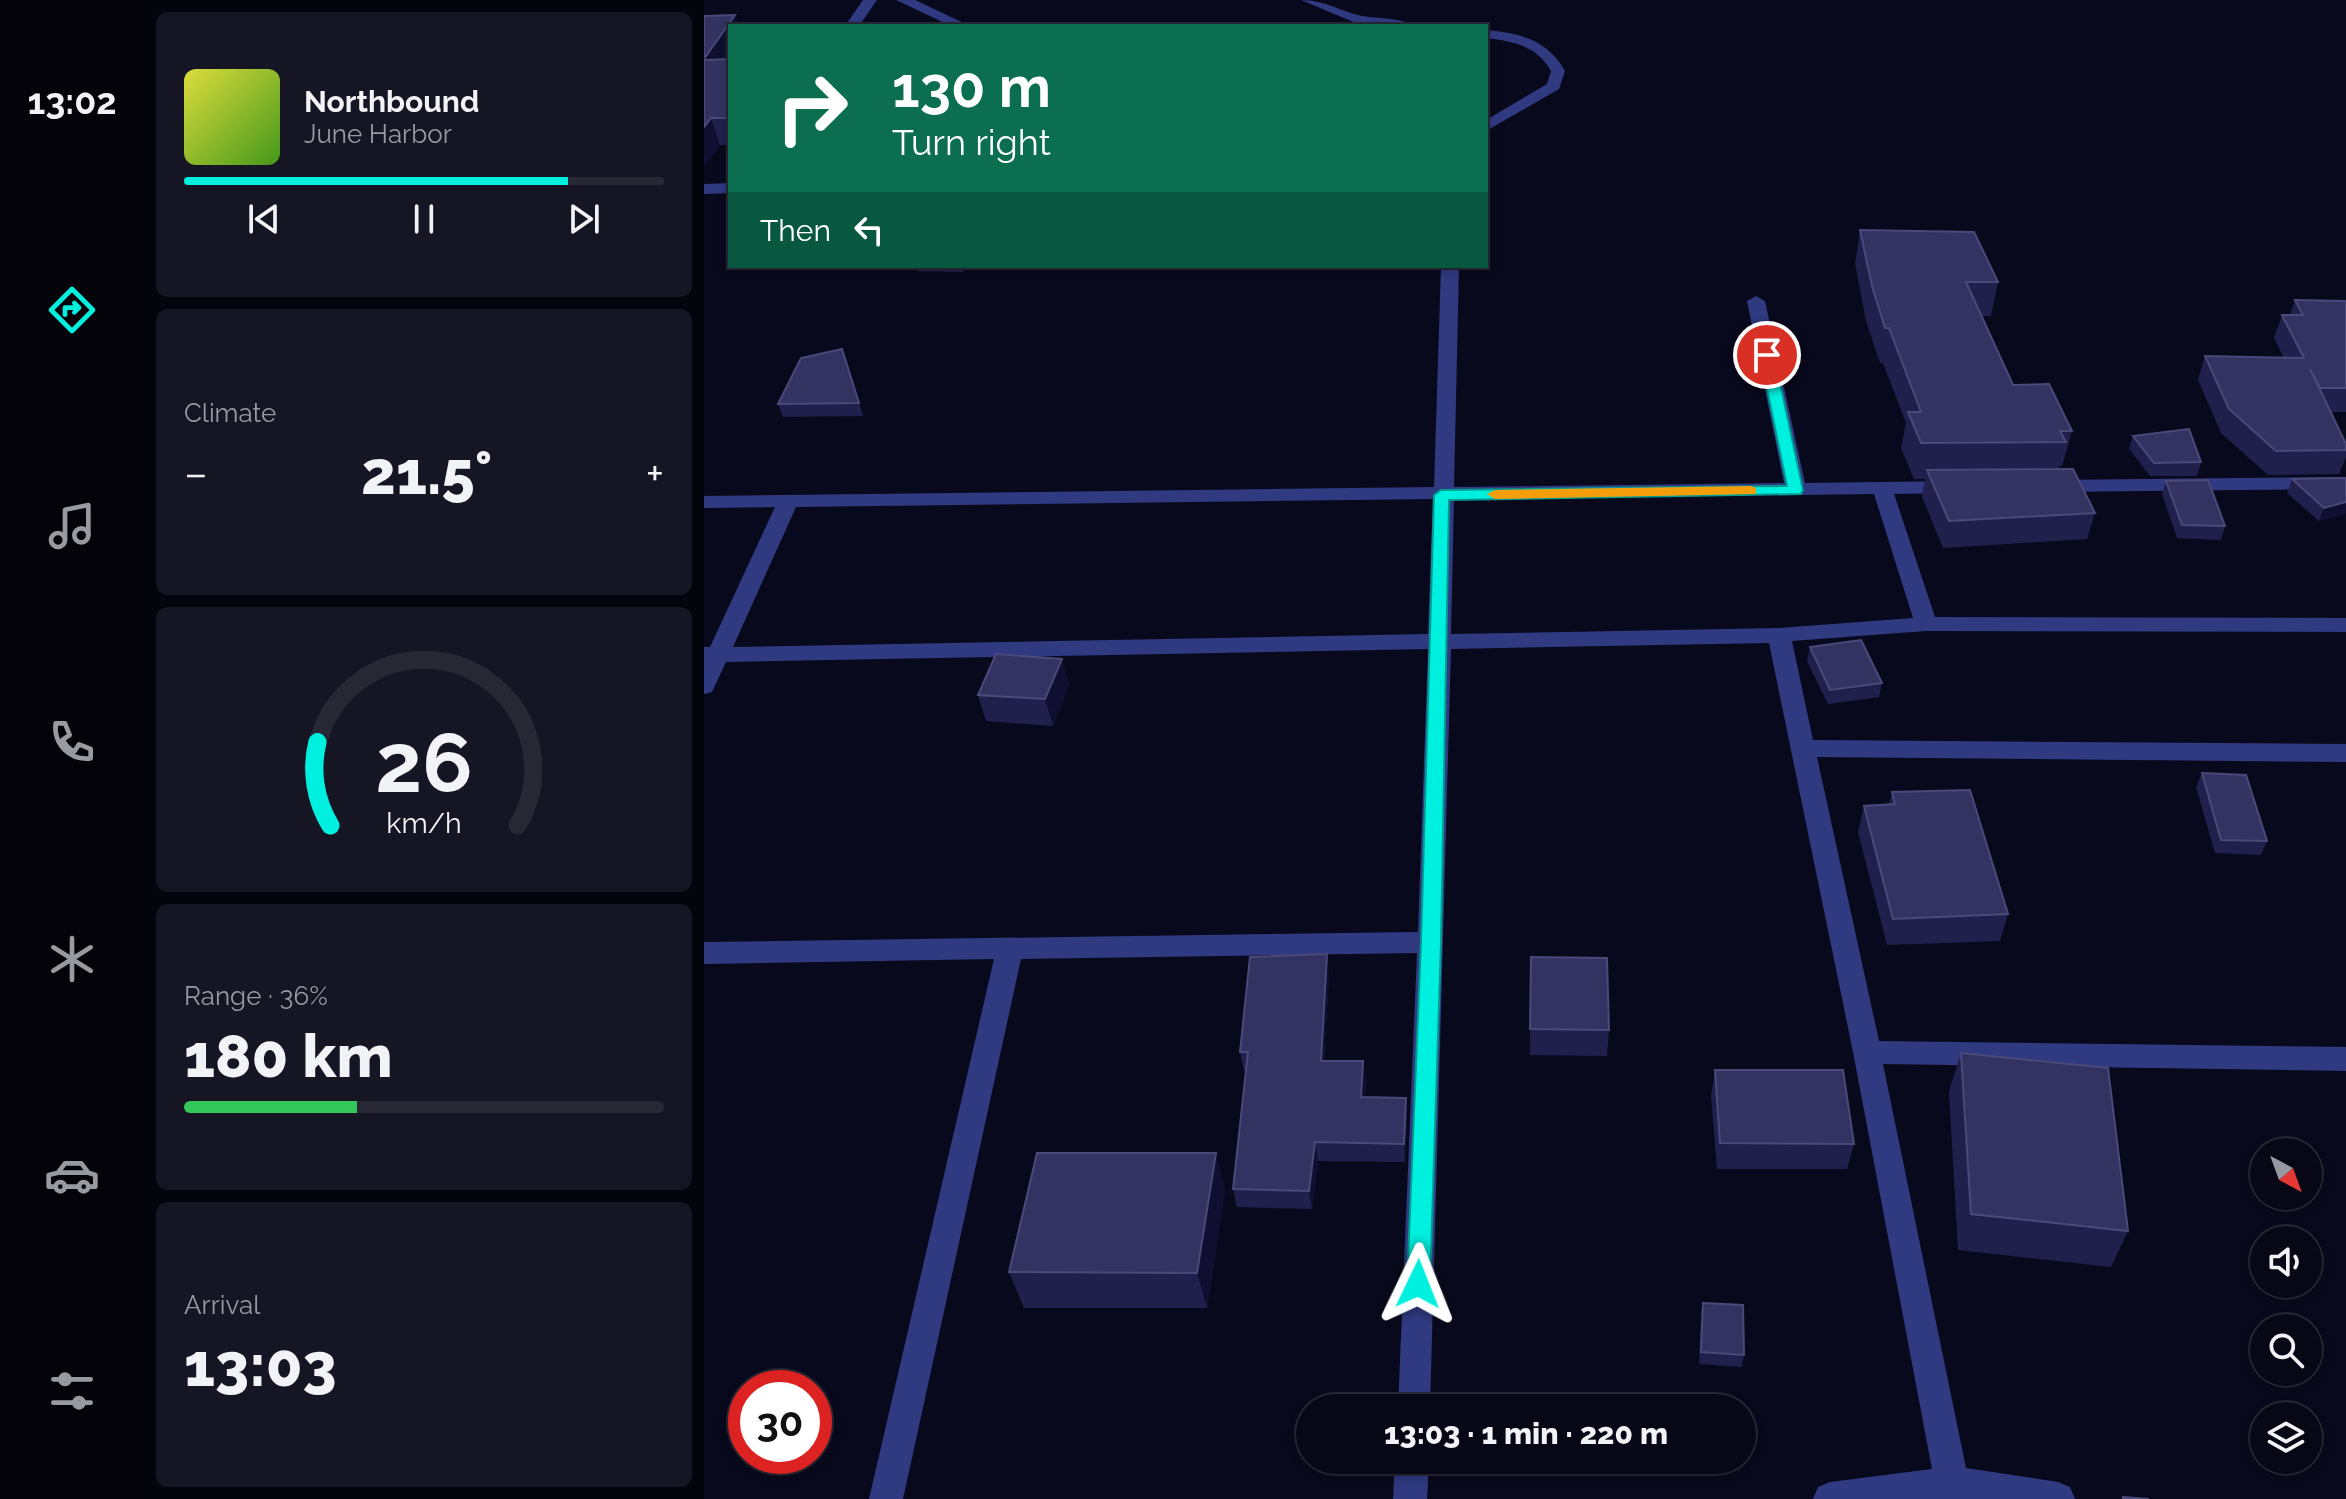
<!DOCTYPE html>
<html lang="en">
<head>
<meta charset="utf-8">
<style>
	:root { --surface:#070716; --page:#151523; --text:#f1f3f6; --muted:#9899a1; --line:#282835; --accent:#00f0df }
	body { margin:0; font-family:Raleway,sans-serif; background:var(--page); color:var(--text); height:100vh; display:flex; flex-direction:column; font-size:30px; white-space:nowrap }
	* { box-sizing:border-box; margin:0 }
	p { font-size:26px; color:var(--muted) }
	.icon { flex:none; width:44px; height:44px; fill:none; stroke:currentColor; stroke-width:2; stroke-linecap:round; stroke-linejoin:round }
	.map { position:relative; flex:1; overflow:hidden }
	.sheet { display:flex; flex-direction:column; gap:12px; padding:12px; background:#04040c; width:560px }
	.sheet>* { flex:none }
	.guide { position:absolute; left:24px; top:24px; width:760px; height:244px; border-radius:0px; box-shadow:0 4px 12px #0003,0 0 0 2px var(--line); background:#0b6e4f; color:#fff; overflow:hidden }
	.needle { width:52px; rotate:139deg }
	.buttons { position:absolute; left:1546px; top:1138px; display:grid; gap:16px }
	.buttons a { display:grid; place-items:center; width:72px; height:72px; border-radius:50%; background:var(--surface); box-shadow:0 4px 12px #0003,0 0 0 2px var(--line); font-size:40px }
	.speed { position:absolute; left:24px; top:1370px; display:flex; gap:16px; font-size:40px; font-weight:700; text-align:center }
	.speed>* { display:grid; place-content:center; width:104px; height:104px; border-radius:50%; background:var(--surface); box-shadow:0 4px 12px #0003,0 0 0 2px var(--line); line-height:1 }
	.speed .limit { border:12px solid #d22; background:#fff; color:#111 }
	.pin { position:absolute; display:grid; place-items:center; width:68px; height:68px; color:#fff; margin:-34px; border:4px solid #fff; border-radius:50%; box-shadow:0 2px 8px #0007 }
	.me { position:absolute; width:88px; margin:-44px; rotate:2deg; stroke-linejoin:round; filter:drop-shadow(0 0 6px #0008) }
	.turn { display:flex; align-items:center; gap:28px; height:168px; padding:0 32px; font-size:36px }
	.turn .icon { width:104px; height:104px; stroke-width:2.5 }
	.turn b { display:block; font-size:56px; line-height:68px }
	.then { display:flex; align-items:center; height:76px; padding:0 32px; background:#0003; gap:16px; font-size:30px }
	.big { font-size:60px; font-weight:800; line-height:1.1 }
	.sheet .tile { flex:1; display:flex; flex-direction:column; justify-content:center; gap:12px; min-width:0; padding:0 28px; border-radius:12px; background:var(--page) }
	.sheet .dial { align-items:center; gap:0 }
	.dial svg { height:208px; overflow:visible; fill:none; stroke:var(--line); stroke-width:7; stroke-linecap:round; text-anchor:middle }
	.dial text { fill:var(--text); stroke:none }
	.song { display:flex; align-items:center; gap:24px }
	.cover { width:96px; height:96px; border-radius:12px; background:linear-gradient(135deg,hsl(60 70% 55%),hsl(100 70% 35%)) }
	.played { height:8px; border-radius:4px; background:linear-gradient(90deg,var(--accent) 80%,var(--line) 80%) }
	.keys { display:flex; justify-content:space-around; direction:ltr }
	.heat { display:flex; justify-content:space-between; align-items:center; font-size:44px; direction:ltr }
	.charge { height:12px; border-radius:6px; background:linear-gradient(90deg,#34c759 36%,var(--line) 0) }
	.trip { position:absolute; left:592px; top:1394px; width:460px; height:80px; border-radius:40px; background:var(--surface); box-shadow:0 4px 12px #0003,0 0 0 2px var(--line); font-weight:800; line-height:80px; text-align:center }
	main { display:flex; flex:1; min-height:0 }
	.dock { display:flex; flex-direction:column; width:144px; justify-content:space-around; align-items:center; background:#030309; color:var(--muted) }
	.dock .icon { width:56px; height:56px }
	.dock .selected { color:var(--accent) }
	.dock b { font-size:36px; color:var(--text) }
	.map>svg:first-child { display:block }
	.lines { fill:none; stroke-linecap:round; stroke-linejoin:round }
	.minor { fill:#2f3a81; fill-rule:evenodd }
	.wall { fill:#21204c }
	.shaded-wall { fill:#100f31 }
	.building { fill:#333260; stroke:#4a4979; stroke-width:2 }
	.route { fill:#00f0df; stroke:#009c91; stroke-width:2 }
	.slow { fill:#f59e0b }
</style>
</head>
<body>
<main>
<nav class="dock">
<b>13:02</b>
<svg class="icon selected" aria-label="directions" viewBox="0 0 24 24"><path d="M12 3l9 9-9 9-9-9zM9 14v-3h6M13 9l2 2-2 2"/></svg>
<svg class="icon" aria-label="music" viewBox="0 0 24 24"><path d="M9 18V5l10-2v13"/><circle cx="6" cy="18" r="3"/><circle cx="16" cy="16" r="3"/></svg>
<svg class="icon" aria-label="phone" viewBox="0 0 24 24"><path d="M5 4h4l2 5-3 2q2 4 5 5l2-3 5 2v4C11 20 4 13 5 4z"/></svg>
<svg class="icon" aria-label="climate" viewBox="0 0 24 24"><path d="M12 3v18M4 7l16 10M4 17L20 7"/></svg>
<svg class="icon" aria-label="car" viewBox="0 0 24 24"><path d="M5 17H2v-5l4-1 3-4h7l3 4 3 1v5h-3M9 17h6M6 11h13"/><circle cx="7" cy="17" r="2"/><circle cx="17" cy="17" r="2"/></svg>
<svg class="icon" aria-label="filters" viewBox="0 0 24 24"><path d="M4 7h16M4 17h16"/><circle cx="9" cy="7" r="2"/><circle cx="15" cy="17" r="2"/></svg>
</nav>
<section class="sheet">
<div class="tile">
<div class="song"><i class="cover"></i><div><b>Northbound</b><p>June Harbor</p></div></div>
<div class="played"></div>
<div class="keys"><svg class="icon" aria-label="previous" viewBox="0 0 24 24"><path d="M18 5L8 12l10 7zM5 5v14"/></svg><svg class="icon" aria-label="pause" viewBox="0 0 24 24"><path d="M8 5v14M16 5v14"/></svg><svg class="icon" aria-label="next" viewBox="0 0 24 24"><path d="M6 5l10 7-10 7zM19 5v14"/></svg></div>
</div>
<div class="tile"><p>Climate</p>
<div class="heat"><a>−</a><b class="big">21.5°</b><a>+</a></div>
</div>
<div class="tile dial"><svg viewBox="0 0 100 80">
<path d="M14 69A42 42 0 1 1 86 69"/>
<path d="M14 69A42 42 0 0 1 9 37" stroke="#00f0df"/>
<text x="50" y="56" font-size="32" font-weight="700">26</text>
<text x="50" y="72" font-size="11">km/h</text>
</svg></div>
<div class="tile"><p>Range · 36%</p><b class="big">180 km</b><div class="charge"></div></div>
<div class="tile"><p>Arrival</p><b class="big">13:03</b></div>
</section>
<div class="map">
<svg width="1642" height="1499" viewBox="0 0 1642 1499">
	<rect width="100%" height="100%" fill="#09091d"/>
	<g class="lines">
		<path class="minor" d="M159 0H173L155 26H141Z
			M192 0H211L266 26H247Z
			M597 0C622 0 636 12 659 16 674 19 697 17 709 26L652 23Z
			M782 30C816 33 844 40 861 71L855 89 782 131V120L843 84 847 71C833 46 809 41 782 38Z
			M26 183V193L0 194V184Z
			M737 266H755L750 487 1080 483 1043 301 1052 296 1061 301 1101 483 1250 481 1260 487 1250 493 1190 494 1231 617 1642 618V632L1222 631 1088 641 1109 740 1642 744V762L1113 757 1175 1041 1642 1047V1071L1179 1064 1262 1468 1354 1482 1366 1487 1371 1499H1109L1114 1487 1126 1482 1228 1469 1149 1052 1065 643 747 649 726 1408H694L713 953 317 959 199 1499H165L290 959 0 964V942L714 932 724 649 22 662 8 692 0 694V647H6L71 507 0 508V496L730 487ZM1170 494 1209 618 1075 628 747 634 750 499ZM729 499 724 634 29 647 92 507Z
			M1642 477V489L1346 492 1336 486 1346 480Z
			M691 1460H725L723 1499H689Z"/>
	</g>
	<path class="wall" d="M31 15 35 26H26V145H16L0 166V16Z
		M1156 230 1294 282 1287 316H1278L1309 385 1368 431 1358 466H1355V469L1391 513 1383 539 1239 548 1218 497 1221 479H1210L1197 448 1202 423 1179 363H1176L1162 321 1151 264Z
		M211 266H262L259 272 213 271Z
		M1591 300 1642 301V412H1627L1642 444V457L1635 474 1564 475 1517 433 1494 380 1501 356 1580 358 1570 338 1578 315H1586Z
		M138 349 159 416 79 417 74 404Z
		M1429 436 1497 462 1493 476H1446L1425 449Z
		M1642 478 1615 521 1583 493 1588 479Z
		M1462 481 1521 526 1517 540 1473 538 1458 494Z
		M1106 647 1178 683 1175 697 1124 704 1103 661Z
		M358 659 365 685 349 726 282 721 274 695Z
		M1498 773 1563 841 1557 855 1511 853 1492 787Z
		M1188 792 1304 914 1296 941 1183 945 1154 832 1160 806 1185 804Z
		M827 957 905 1030 903 1056 826 1055Z
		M625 974 620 1061 662 1080 661 1097 702 1098 703 1117 701 1162 614 1161 608 1209 533 1207 529 1189 542 1071H540L536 1052Z
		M1257 1053 1424 1231 1407 1267 1254 1250 1245 1091Z
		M1011 1070 1150 1144 1143 1169H1013L1007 1096Z
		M521 1190 503 1308H320L305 1272Z
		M999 1303 1040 1355 1038 1367 995 1364 997 1315Z"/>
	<path class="shaded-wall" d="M31 15 35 26H26V61L8 86 0 59Z
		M7 118 16 145 0 166V127Z
		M1642 502V514L1615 521 1620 508Z
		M358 659 365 685 349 726 341 699Z
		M623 954 625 974 619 1080 617 1061Z
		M659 1061 662 1080 659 1116 657 1097Z
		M702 1098 703 1117 701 1162 700 1144Z
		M611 1142 614 1161 608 1209 605 1191Z
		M512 1153 521 1190 503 1308 493 1273Z"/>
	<path class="building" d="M31 15 0 59V16Z
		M26 59V115L24 118H7L0 127V60Z
		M1156 230 1270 232 1294 282H1262L1309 385 1345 384 1368 431H1356L1362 442 1217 443 1204 412H1217L1185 328H1181L1168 286Z
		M1591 300 1642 301V388H1616L1606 369 1642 444V450L1572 451 1525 409 1501 356 1600 358 1578 315H1599Z
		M138 349 155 403 74 404 97 358Z
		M1485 429 1497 462 1450 463 1429 436Z
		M1369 469 1391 513 1245 521 1223 470Z
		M1642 478V502L1620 508 1588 479Z
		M1504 480 1521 526 1478 525 1462 481Z
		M1157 640 1178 683 1126 690 1106 647Z
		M292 654 358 659 341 699 274 695Z
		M1498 773 1542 775 1563 841 1517 840Z
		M1266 790 1304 914 1189 919 1160 806 1191 804 1188 792Z
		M623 954 617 1061H659L657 1097 702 1098 700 1144 611 1142 605 1191 529 1189 544 1052H536L546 957Z
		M827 957 903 958 905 1030 826 1029Z
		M1257 1053 1404 1068 1424 1231 1267 1214Z
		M1011 1070H1139L1150 1144 1016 1143Z
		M333 1153H512L493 1273 305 1272Z
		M999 1303 1039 1305 1040 1355 997 1352Z
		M1419 1497 1445 1499H1419Z"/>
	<path class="route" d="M1063 351 1070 355 1099 490 1097 494 745 500 737 942 726 1284 723 1291 714 1295 706 1291 703 1284 717 942 730 495 737 490 1083 486 1056 355Z"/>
	<path class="slow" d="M1047 486 1052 488V494L791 499 783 494 791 490Z"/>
</svg>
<div class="buttons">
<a><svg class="needle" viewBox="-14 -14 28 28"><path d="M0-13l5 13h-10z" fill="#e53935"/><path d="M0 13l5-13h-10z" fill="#9899a1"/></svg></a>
<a><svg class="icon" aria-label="sound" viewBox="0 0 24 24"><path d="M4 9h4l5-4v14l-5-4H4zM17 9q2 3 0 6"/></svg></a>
<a><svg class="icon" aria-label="search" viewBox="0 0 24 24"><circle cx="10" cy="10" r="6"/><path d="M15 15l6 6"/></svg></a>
<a><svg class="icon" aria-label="layers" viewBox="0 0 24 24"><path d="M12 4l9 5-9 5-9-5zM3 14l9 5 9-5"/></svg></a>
</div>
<div class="speed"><div class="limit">30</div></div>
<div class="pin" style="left:1063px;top:355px;background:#d93025"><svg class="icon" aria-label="arrive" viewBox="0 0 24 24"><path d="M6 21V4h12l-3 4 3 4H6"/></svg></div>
<svg class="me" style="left:714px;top:1284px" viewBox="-20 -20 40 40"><path d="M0-17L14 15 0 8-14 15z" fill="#00f0df" stroke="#fff" stroke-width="4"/></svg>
<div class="trip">13:03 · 1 min · 220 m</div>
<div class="guide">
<div class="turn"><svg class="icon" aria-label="right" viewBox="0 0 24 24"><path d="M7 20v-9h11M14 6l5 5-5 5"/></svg><div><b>130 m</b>Turn right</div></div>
<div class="then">Then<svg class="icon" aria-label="left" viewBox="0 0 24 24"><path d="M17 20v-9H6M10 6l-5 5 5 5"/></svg></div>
</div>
</div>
</main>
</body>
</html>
